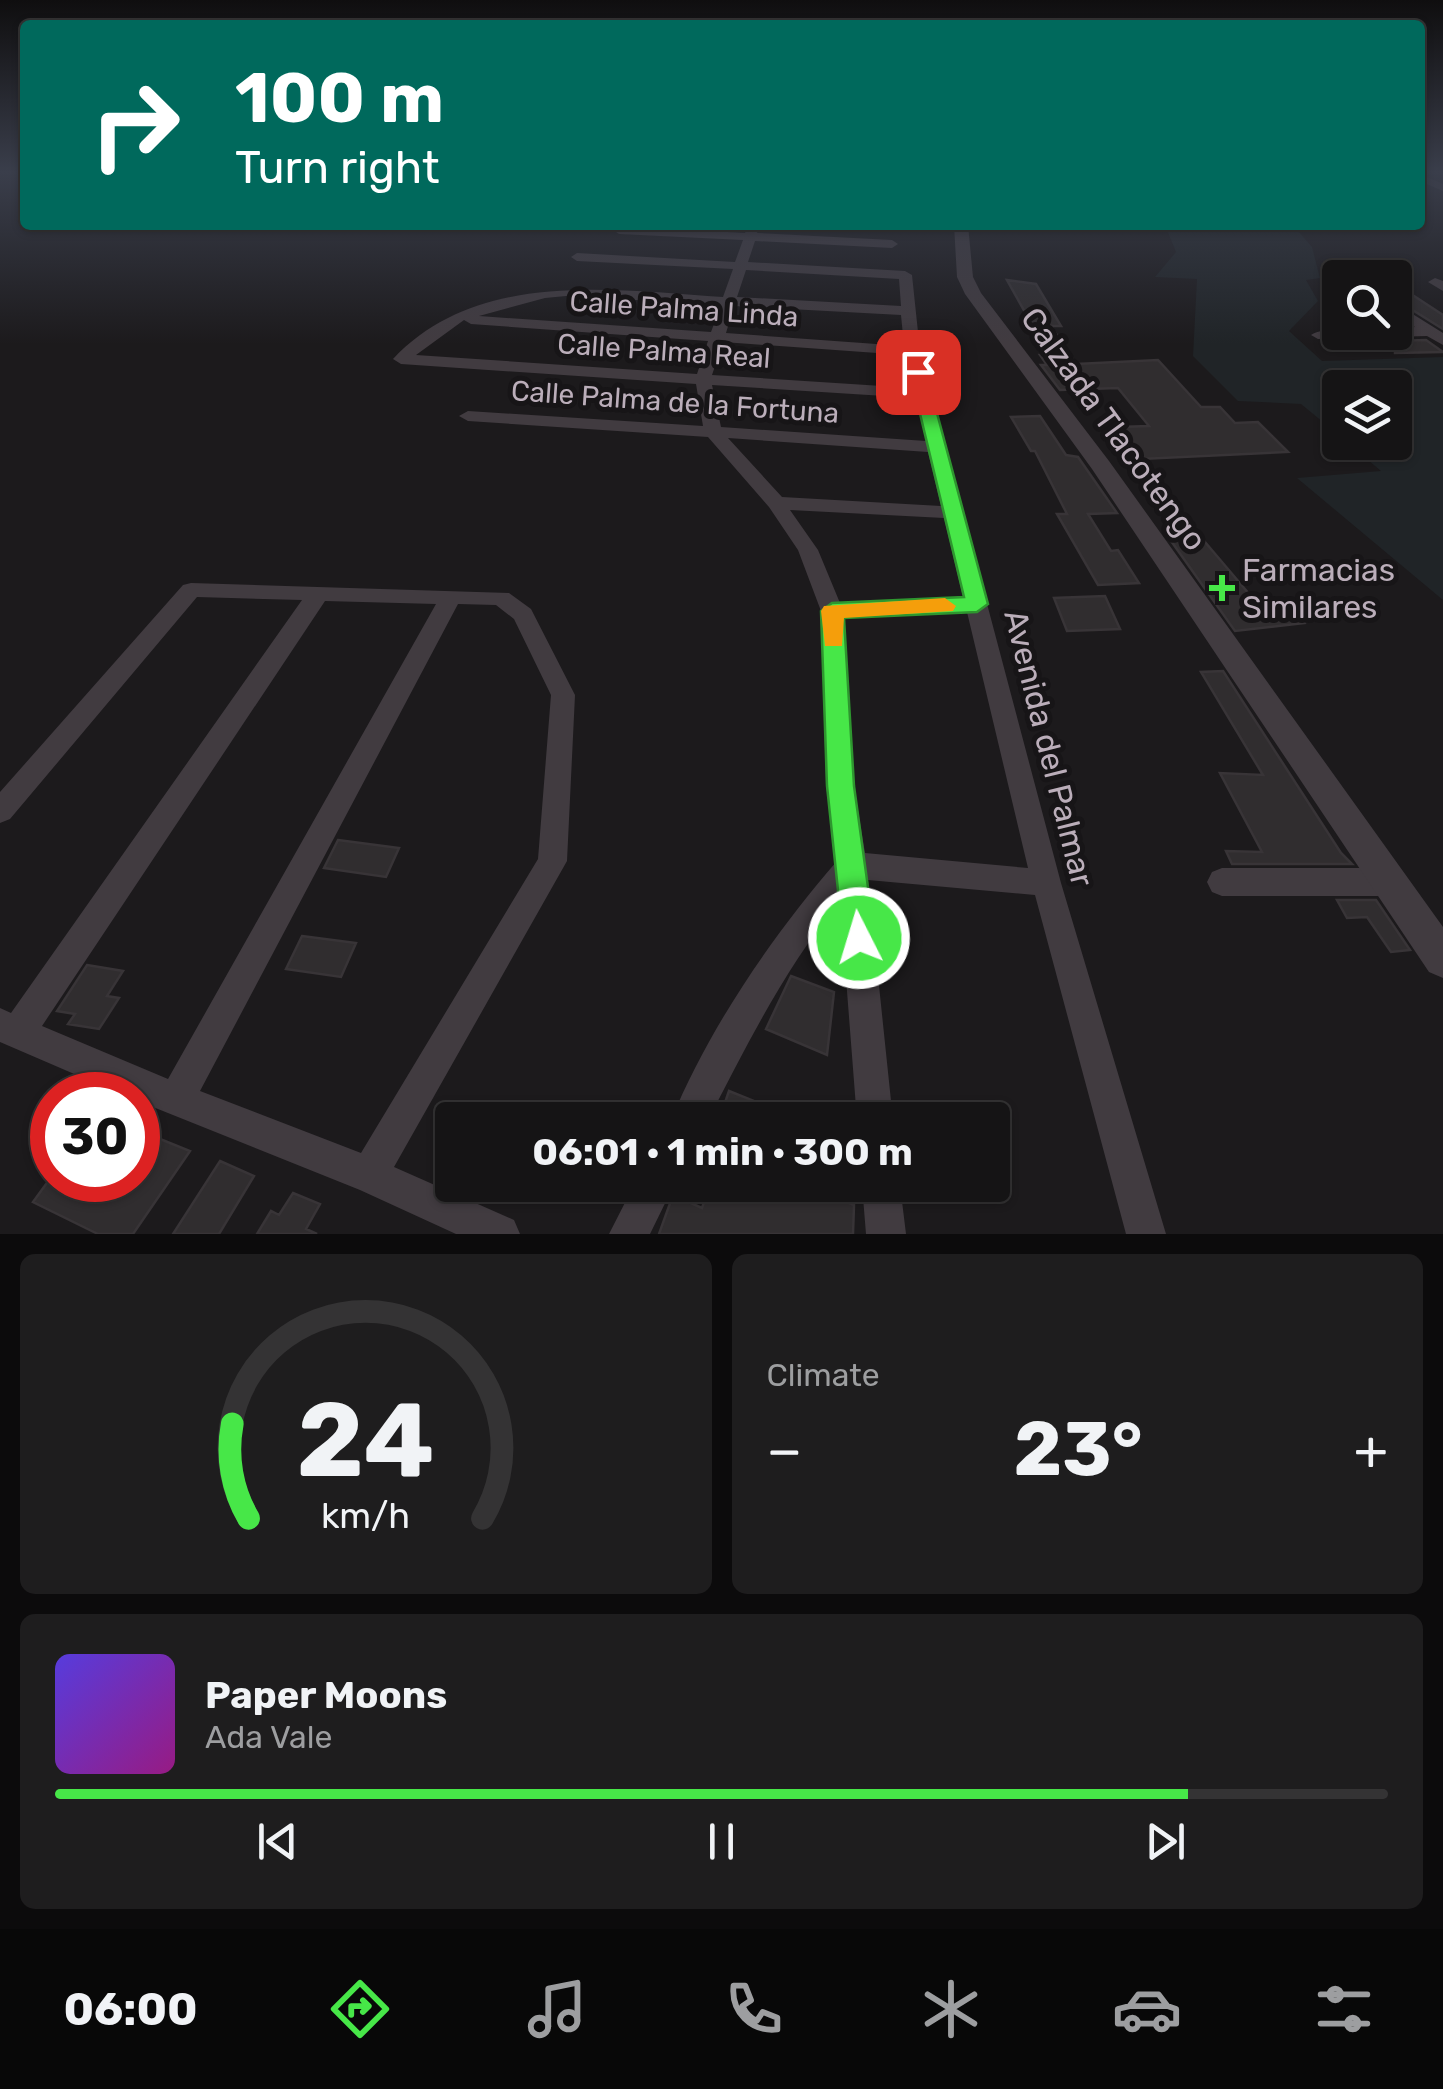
<!DOCTYPE html>
<html lang="en">
<head>
<meta charset="utf-8">
<style>
	:root { --surface:#151415; --page:#1e1d1e; --text:#f1f3f6; --muted:#9d9ea0; --line:#343334; --accent:#47e748 }
	body { margin:0; font-family:Rubik,sans-serif; background:var(--page); color:var(--text); height:100vh; display:flex; flex-direction:column; font-size:38px; white-space:nowrap }
	* { box-sizing:border-box; margin:0 }
	p { font-size:32px; color:var(--muted) }
	.icon { flex:none; width:55px; height:55px; fill:none; stroke:currentColor; stroke-width:2; stroke-linecap:round; stroke-linejoin:round }
	.map { position:relative; height:1234px; overflow:hidden }
	.details { display:flex; flex-direction:column; gap:20px; padding:20px; background:#0c0b0c; flex:1 }
	.details>* { flex:none }
	.banner { position:absolute; left:20px; top:20px; width:1405px; height:210px; border-radius:10px; box-shadow:0 2px 8px #0004,0 0 0 2px var(--line); background:#00695c; color:#fff; overflow:hidden }
	.buttons { position:absolute; left:1322px; top:260px; display:grid; gap:20px }
	.buttons a { display:grid; place-items:center; width:90px; height:90px; border-radius:10px; background:var(--surface); box-shadow:0 2px 8px #0004,0 0 0 2px var(--line); font-size:50px }
	.speed { position:absolute; left:30px; top:1072px; display:flex; gap:20px; font-size:50px; font-weight:700; text-align:center }
	.speed>* { display:grid; place-content:center; width:130px; height:130px; border-radius:50%; background:var(--surface); box-shadow:0 2px 8px #0004,0 0 0 2px var(--line); line-height:1 }
	.speed .limit { border:15px solid #d22; background:#fff; color:#111 }
	.pin { position:absolute; display:grid; place-items:center; width:85px; height:85px; color:#fff; margin:-42px; border-radius:20px; box-shadow:0 5px 15px #0006 }
	.me { position:absolute; width:110px; margin:-55px; rotate:355deg; stroke-linejoin:round; filter:drop-shadow(0 0 8px #0008) }
	.turn { display:flex; align-items:center; gap:35px; height:210px; padding:0 50px; font-size:45px }
	.turn .icon { width:130px; height:130px; stroke-width:2.5 }
	.turn b { display:block; font-size:70px; line-height:85px }
	.big { font-size:75px; font-weight:700; line-height:1.1 }
	.details .card { flex:1; display:flex; flex-direction:column; justify-content:center; gap:15px; min-width:0; padding:0 35px; border-radius:15px; background:var(--page) }
	.details .dial { align-items:center; gap:0 }
	.dial svg { height:260px; overflow:visible; fill:none; stroke:var(--line); stroke-width:7; stroke-linecap:round; text-anchor:middle }
	.dial text { fill:var(--text); stroke:none }
	.song { display:flex; align-items:center; gap:30px }
	.cover { width:120px; height:120px; border-radius:15px; background:linear-gradient(135deg,hsl(250 70% 55%),hsl(310 70% 35%)) }
	.played { height:10px; border-radius:5px; background:linear-gradient(90deg,var(--accent) 85%,var(--line) 85%) }
	.keys { display:flex; justify-content:space-around; direction:ltr }
	.heat { display:flex; justify-content:space-between; align-items:center; font-size:55px; direction:ltr }
	.details .tiles { flex:1; display:grid; gap:20px; grid-template-columns:1fr 1fr }
	.card:last-child { grid-column:span 2 }
	.trip { position:absolute; left:435px; top:1102px; width:575px; height:100px; border-radius:10px; background:var(--surface); box-shadow:0 2px 8px #0004,0 0 0 2px var(--line); font-weight:700; line-height:100px; text-align:center }
	.menu { display:flex; height:160px; justify-content:space-around; align-items:center; background:#080808; color:var(--muted) }
	.menu .icon { width:70px; height:70px }
	.menu .active { color:var(--accent) }
	.menu b { font-size:45px; color:var(--text) }
	.map>svg:first-child { display:block }
	.green { fill:#202427 }
	.building { fill:#302d2f; stroke:#383437; stroke-width:2.5 }
	.lines { fill:none; stroke-linecap:round; stroke-linejoin:round }
	.minor { fill:#413b40; fill-rule:evenodd }
	.tertiary { fill:#413b40; fill-rule:evenodd }
	.route { fill:#47e748; stroke:#2e962f; stroke-width:2.5 }
	.slow { fill:#f59e0b }
	.poi-dot { fill:#47e748; stroke:#171517; stroke-width:4 }
	.labels { text-anchor:middle; dominant-baseline:central; stroke-width:10; stroke-linejoin:round; paint-order:stroke }
	.far-street-label { font-size:28px; fill:#bbaeba; stroke:#171517 }
	.street-label { font-size:32px; fill:#bbaeba; stroke:#171517 }
	.poi-label { font-size:32px; fill:#bbaeba; stroke:#171517; text-anchor:start }
</style>
</head>
<body>
<div class="map">
<svg width="1443" height="1234" viewBox="0 0 1443 1234">
	<rect width="100%" height="100%" fill="#1c1a1c"/>
	<path class="green" d="M1165 225H1293L1312 247 1320 278 1306 280 1318 301 1289 331 1322 361 1443 357V600L1297 478 1381 471 1348 443 1395 442V388H1340V436L1301 404 1238 401 1193 356 1197 279 1155 277 1176 252Z"/>
	<path class="building" d="M1007 280 1036 284 1061 326H1051L1076 364 1158 360 1201 407H1220L1235 423 1258 422 1288 452 1141 459 1120 427 1149 426 1118 388 1060 390 1041 365H1047L1040 355H1049Z
		M1411 294 1443 315V329L1395 299V295Z
		M1426 340 1443 352 1395 353V341Z
		M1040 416 1066 455 1078 457 1117 513 1088 514 1111 551 1118 550 1139 583 1098 585 1057 514H1067L1035 451H1031L1011 417Z
		M1194 529 1261 608 1286 605 1304 623 1235 631 1164 531Z
		M1105 596 1120 629 1067 631 1054 598Z
		M1223 671 1341 853 1352 864H1232L1226 851 1262 852 1220 773 1263 775 1201 672Z
		M338 840 399 848 386 877 324 868Z
		M1337 900H1376L1410 950 1391 952 1367 917 1347 918Z
		M302 936 356 943 341 977 286 969Z
		M87 965 123 971 107 996 119 998 99 1029 68 1024 75 1014 57 1011Z
		M791 976 834 992 827 1055 766 1029Z
		M729 1091 799 1119 798 1120H719Z
		M160 1139 190 1151 133 1234H98L33 1202 49 1180H138V1171Z
		M220 1161 254 1176 219 1234H173Z
		M710 1185H847L844 1201 854 1205 853 1234H659L673 1195 702 1208Z
		M293 1193 320 1204 306 1229 317 1234H257L271 1211 279 1215Z"/>
	<g class="lines">
		<path class="minor" d="M1420 174 1443 184V191L1420 181Z
			M748 225H760L757 233 892 240 898 244 892 248 755 241 748 262 905 271 912 275 920 351 1061 883 1166 1234H1126L1035 895 868 880 893 1120H857L840 901C785 968 748 1043 708 1120H671C709 1028 772 936 837 861L826 786 821 611 798 550 769 507 708 437 468 421 459 416 468 411 703 426 696 384 401 364 393 359C478 269 612 290 723 297L733 269 577 261 571 257 577 253 735 262 743 240 619 234 613 230 619 226 745 233ZM746 270 899 279 901 306 737 297ZM566 296 721 305 711 332 479 316 545 298ZM734 306 901 315 904 346 726 333ZM464 320 471 324 708 341 697 374 416 355ZM723 342 905 355 913 388 712 375ZM712 385 916 398 926 441 721 427ZM728 438 928 452 941 506 782 497ZM790 510 944 518 963 597 840 603 818 550ZM967 612 1028 868 865 853 854 786 844 618Z
			M1435 278 1443 281V291L1428 282Z
			M1395 303 1443 333V345L1427 336 1318 339 1311 335C1326 325 1372 332 1395 332V328L1415 327 1395 313Z
			M191 583 509 593 531 609 575 695 567 861 394 1167 514 1220 520 1234H456L360 1190 138 1101V1095H123L0 1042V1008L11 1013 302 600 197 597 10 819 0 823V792L183 585ZM325 601 436 604 168 1079 42 1026ZM458 604 496 605 514 619 551 695 538 859 361 1153 200 1091Z
			M1222 868H1389L1399 872 1404 882 1399 892 1389 896H1222L1212 892 1207 882 1212 872Z
			M634 1185H674L650 1234H609Z
			M862 1185H900L906 1234H866Z"/>
		<path class="tertiary" d="M954 225H968L973 277 981 293 1109 461 1443 927V978L1429 972 1092 469 965 294 957 277Z"/>
	</g>
	<linearGradient id="sky" x2="0" y2="1"><stop stop-color="#0f0e0f"/><stop offset="0.5" stop-color="#3a3e4b"/><stop offset="1" stop-color="#3a3e4b" stop-opacity="0"/></linearGradient>
	<rect width="1443" height="344" fill="url(#sky)"/>
	<path class="route" d="M918 368 926 372 988 604 977 612 844 618 854 786 875 938 870 949 859 953 848 949 843 938 827 786 821 611 832 603 964 597 910 372Z"/>
	<path class="slow" d="M945 598 956 606 953 611 844 618 842 646H825L821 611 824 606Z"/>
	<path class="poi-dot" d="M1217 573h10v10h10v10h-10v10h-10v-10h-10v-10h10z"/>
	<g class="labels">
		<g class="far-street-label">
			<text transform="translate(684 309) rotate(4)">Calle Palma Linda</text>
			<text transform="translate(664 351) rotate(4)">Calle Palma Real</text>
			<text transform="translate(675 402) rotate(4)">Calle Palma de la Fortuna</text>
		</g>
		<g class="street-label">
			<text transform="translate(1114 429) rotate(54)">Calzada Tlacotengo</text>
			<text transform="translate(1049 748) rotate(76)">Avenida del Palmar</text>
		</g>
		<g class="poi-label">
			<text x="1242" y="570">Farmacias<tspan x="1242" dy="37">Similares</tspan></text>
		</g>
	</g>
</svg>
<div class="buttons">
<a><svg class="icon" aria-label="search" viewBox="0 0 24 24"><circle cx="10" cy="10" r="6"/><path d="M15 15l6 6"/></svg></a>
<a><svg class="icon" aria-label="layers" viewBox="0 0 24 24"><path d="M12 4l9 5-9 5-9-5zM3 14l9 5 9-5"/></svg></a>
</div>
<div class="speed"><div class="limit">30</div></div>
<div class="pin" style="left:918px;top:372px;background:#d93025"><svg class="icon" aria-label="arrive" viewBox="0 0 24 24"><path d="M6 21V4h12l-3 4 3 4H6"/></svg></div>
<svg class="me" style="left:859px;top:938px" viewBox="-20 -20 40 40"><circle r="17" fill="#47e748" stroke="#fff" stroke-width="3"/><path d="M0-11L8 9 0 5-8 9z" fill="#fff"/></svg>
<div class="trip">06:01 · 1 min · 300 m</div>
<div class="banner">
<div class="turn"><svg class="icon" aria-label="right" viewBox="0 0 24 24"><path d="M7 20v-9h11M14 6l5 5-5 5"/></svg><div><b>100 m</b>Turn right</div></div>
</div>
</div>
<section class="details">
<div class="tiles">
<div class="card dial"><svg viewBox="0 0 100 80">
<path d="M14 69A42 42 0 1 1 86 69"/>
<path d="M14 69A42 42 0 0 1 9 40" stroke="#47e748"/>
<text x="50" y="56" font-size="32" font-weight="700">24</text>
<text x="50" y="72" font-size="11">km/h</text>
</svg></div>
<div class="card"><p>Climate</p>
<div class="heat"><a>−</a><b class="big">23°</b><a>+</a></div>
</div>
<div class="card">
<div class="song"><i class="cover"></i><div><b>Paper Moons</b><p>Ada Vale</p></div></div>
<div class="played"></div>
<div class="keys"><svg class="icon" aria-label="previous" viewBox="0 0 24 24"><path d="M18 5L8 12l10 7zM5 5v14"/></svg><svg class="icon" aria-label="pause" viewBox="0 0 24 24"><path d="M8 5v14M16 5v14"/></svg><svg class="icon" aria-label="next" viewBox="0 0 24 24"><path d="M6 5l10 7-10 7zM19 5v14"/></svg></div>
</div>
</div>
</section>
<nav class="menu">
<b>06:00</b>
<svg class="icon active" aria-label="directions" viewBox="0 0 24 24"><path d="M12 3l9 9-9 9-9-9zM9 14v-3h6M13 9l2 2-2 2"/></svg>
<svg class="icon" aria-label="music" viewBox="0 0 24 24"><path d="M9 18V5l10-2v13"/><circle cx="6" cy="18" r="3"/><circle cx="16" cy="16" r="3"/></svg>
<svg class="icon" aria-label="phone" viewBox="0 0 24 24"><path d="M5 4h4l2 5-3 2q2 4 5 5l2-3 5 2v4C11 20 4 13 5 4z"/></svg>
<svg class="icon" aria-label="climate" viewBox="0 0 24 24"><path d="M12 3v18M4 7l16 10M4 17L20 7"/></svg>
<svg class="icon" aria-label="car" viewBox="0 0 24 24"><path d="M5 17H2v-5l4-1 3-4h7l3 4 3 1v5h-3M9 17h6M6 11h13"/><circle cx="7" cy="17" r="2"/><circle cx="17" cy="17" r="2"/></svg>
<svg class="icon" aria-label="filters" viewBox="0 0 24 24"><path d="M4 7h16M4 17h16"/><circle cx="9" cy="7" r="2"/><circle cx="15" cy="17" r="2"/></svg>
</nav>
</body>
</html>
